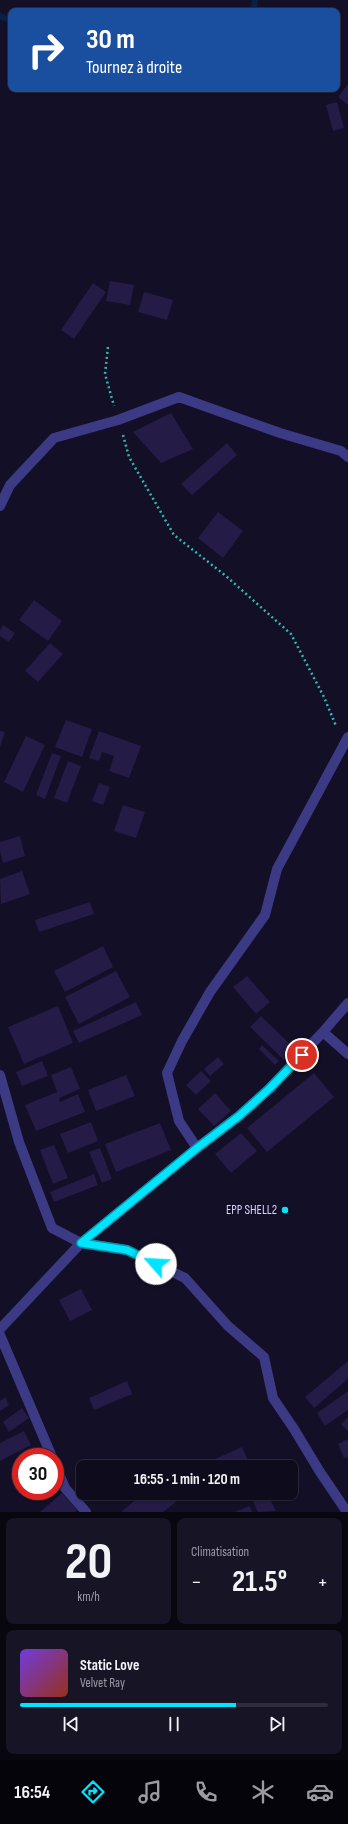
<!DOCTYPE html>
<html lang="fr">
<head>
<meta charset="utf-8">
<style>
	:root { --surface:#0e0b1c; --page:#171425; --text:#f1f3f6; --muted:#9b9ba3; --line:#2e2b3b; --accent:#00e5ff }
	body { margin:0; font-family:"Sofia Sans Condensed",sans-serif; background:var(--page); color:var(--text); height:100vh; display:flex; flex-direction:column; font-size:15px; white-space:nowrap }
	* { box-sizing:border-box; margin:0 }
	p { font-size:13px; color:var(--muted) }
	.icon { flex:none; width:22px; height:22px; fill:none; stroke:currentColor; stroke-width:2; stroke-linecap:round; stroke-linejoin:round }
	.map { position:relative; height:1512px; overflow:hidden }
	.drawer { display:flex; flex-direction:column; gap:6px; padding:6px; background:#08060f; flex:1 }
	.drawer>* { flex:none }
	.banner { position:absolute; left:8px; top:8px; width:332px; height:84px; border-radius:8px; box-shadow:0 1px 3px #0004,0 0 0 1px var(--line); background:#1a4fa0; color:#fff; overflow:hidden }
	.speed { position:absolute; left:12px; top:1448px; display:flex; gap:8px; font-size:20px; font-weight:700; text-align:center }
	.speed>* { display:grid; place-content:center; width:52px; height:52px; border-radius:50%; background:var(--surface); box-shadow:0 1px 3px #0004,0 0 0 1px var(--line); line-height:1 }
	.speed .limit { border:6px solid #d22; background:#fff; color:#111 }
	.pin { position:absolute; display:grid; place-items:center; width:34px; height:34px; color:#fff; margin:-17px; border:2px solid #fff; border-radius:50%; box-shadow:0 1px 4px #0007 }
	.me { position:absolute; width:44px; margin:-22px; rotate:296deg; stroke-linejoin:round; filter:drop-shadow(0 0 3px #0008) }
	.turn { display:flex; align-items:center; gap:14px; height:84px; padding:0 12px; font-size:18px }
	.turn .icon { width:52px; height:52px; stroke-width:2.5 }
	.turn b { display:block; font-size:28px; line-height:34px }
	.big { font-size:30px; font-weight:700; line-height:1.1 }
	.drawer .tile { flex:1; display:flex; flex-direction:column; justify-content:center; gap:6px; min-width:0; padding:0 14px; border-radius:8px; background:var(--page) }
	.drawer .dial { align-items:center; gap:0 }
	.dial b { font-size:52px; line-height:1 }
	.song { display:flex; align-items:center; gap:12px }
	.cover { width:48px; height:48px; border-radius:6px; background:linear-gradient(135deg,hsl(260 70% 55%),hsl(10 70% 35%)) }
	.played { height:4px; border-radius:2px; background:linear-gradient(90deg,var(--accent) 70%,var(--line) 70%) }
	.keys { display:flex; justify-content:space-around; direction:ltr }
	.heat { display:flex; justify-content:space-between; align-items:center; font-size:22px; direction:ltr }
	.drawer .tiles { flex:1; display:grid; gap:6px; grid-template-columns:1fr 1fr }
	.tile:last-child { grid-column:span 2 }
	.trip { position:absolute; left:76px; top:1460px; width:222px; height:40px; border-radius:8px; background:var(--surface); box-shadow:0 1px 3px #0004,0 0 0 1px var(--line); font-weight:700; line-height:40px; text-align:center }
	.tabs { display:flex; height:64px; justify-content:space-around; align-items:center; background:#06040b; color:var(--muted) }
	.tabs .icon { width:28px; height:28px }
	.tabs .selected { color:var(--accent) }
	.tabs b { font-size:18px; color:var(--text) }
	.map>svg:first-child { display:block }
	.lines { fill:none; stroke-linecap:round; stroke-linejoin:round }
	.stream { stroke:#0a1f44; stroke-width:6 }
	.building { fill:#241b47 }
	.path { stroke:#2fb8b0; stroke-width:2.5; stroke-dasharray:2 3; stroke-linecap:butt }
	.minor { stroke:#3d3a85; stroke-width:10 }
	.route-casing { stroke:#0095a6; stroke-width:10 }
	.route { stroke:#00e5ff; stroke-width:7 }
	.poi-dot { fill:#00e5ff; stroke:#130f26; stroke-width:1.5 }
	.labels { text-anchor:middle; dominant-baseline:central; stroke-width:4; stroke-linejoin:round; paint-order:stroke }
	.poi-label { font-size:13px; fill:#d9d4ff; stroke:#130f26; text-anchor:end }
</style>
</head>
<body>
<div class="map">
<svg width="348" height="1512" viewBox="0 0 348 1512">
	<rect width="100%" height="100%" fill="#130f26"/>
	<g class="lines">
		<path class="stream" d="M254 11 255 0
			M0 16 11 21"/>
	</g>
	<path class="building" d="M348 84V105L338 97Z
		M337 102 344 128 333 131 326 105Z
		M110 281 134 285 130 305 106 301Z
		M93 283 106 292 74 339 61 330Z
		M144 292 173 300 167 320 138 312Z
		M171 413 193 449 161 463 133 432Z
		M227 443 237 455 192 495 181 484Z
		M218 512 243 531 223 558 198 538Z
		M34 600 62 621 48 641 19 620Z
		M3 625 15 633 9 642 0 636V630Z
		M50 643 63 654 38 682 25 671Z
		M66 720 92 729 82 757 55 747Z
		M0 731 5 732 0 747Z
		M99 731 141 746 129 778 109 771 114 756 102 752 99 761 89 758Z
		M26 736 45 745 23 792 4 782Z
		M52 753 61 756 45 799 36 795Z
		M68 761 81 766 67 803 54 798Z
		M99 783 110 787 103 805 92 801Z
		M123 805 145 812 136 838 114 831Z
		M20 836 25 856 3 863 0 851V842Z
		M22 871 30 894 1 904 0 879Z
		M90 902 94 914 39 932 35 920Z
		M103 946 113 967 65 992 54 971Z
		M116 971 130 997 79 1024 65 997Z
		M247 976 270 1002 256 1014 233 987Z
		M136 1002 142 1015 79 1043 73 1031Z
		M58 1006 73 1043 24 1064 8 1027Z
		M261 1016 295 1049 284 1060 250 1027Z
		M262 1045 279 1061 275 1065 259 1049Z
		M218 1057 224 1064 210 1076 204 1069Z
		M42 1061 48 1076 22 1086 16 1072Z
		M71 1067 80 1089 59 1098 60 1102 78 1094 85 1112 36 1131 25 1105 57 1092 51 1075Z
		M201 1071 211 1081 196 1095 186 1085Z
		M314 1073 334 1097 267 1152 247 1128Z
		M126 1075 135 1096 96 1111 88 1090Z
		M215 1093 231 1111 214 1126 198 1109Z
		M91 1122 98 1141 68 1153 60 1134Z
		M160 1123 171 1150 116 1172 105 1144Z
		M241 1133 257 1151 231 1173 215 1154Z
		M54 1145 68 1178 53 1184 40 1150Z
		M100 1148 112 1179 102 1183 89 1152Z
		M94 1174 98 1185 54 1202 50 1192Z
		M81 1289 92 1310 70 1321 59 1300Z
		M348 1361V1379L314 1408 305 1397Z
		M127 1381 132 1394 94 1410 89 1398Z
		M348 1391V1410L325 1426 317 1413Z
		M5 1397 9 1405 0 1411V1401Z
		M22 1408 29 1418 9 1432 3 1422Z
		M348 1417V1430L347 1431 341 1424Z
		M24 1431 31 1445 0 1461V1443Z
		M348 1439V1457L344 1458 338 1444Z
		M242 1447 251 1467H206L204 1464Z
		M183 1462 188 1467H177Z
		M39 1491H51L45 1497Z
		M62 1493 77 1510 75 1512H40Z
		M144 1493H187L163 1512H123L122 1511Z
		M249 1493H267L276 1511 258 1512Z
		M250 1506 252 1512H234Z"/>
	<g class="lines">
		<path class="path" d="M108 347 105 374 114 406
			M123 435 129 457 174 535 226 576 291 634 324 697 336 726"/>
		<path class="minor" d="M0 506 10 485 54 438 118 420 179 397 280 433 341 451 348 457
			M348 1003 323 1032 348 1054
			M0 1075 19 1142 52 1228 81 1243 127 1250 185 1278 228 1326 264 1357 273 1398 294 1429 320 1472 347 1512
			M197 1148 239 1116 269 1089 323 1032
			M0 1329 81 1243 197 1148 179 1121 167 1073 182 1041 210 992 265 915 277 869 348 737
			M0 1335 52 1457
			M55 1464 65 1488 86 1512"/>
	</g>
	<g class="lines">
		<defs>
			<path id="route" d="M156 1264 127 1250 81 1243 197 1148 239 1116 269 1089 302 1055"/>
		</defs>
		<use href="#route" class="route-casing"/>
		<use href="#route" class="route"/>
	</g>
	<circle class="poi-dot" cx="285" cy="1210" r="4"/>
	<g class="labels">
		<g class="poi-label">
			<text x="277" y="1210">EPP SHELL2</text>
		</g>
	</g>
</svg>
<div class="speed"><div class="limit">30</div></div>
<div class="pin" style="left:302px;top:1055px;background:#d93025"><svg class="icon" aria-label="arrive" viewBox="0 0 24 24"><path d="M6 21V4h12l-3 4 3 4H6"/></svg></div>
<svg class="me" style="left:156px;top:1264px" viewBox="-20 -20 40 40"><circle r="19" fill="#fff"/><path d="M0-13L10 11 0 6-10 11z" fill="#00e5ff"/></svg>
<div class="trip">16:55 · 1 min · 120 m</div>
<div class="banner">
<div class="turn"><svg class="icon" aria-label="right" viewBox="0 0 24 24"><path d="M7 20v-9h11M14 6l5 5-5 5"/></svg><div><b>30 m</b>Tournez à droite</div></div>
</div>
</div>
<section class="drawer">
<div class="tiles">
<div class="tile dial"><b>20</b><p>km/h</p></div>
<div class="tile"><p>Climatisation</p>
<div class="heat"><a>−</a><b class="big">21.5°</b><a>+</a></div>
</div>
<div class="tile">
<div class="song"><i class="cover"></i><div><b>Static Love</b><p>Velvet Ray</p></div></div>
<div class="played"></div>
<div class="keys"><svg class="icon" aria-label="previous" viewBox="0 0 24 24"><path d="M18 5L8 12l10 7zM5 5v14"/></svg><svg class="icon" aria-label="pause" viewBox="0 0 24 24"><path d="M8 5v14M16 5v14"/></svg><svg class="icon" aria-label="next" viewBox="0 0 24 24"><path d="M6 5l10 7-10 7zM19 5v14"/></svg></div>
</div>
</div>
</section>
<nav class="tabs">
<b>16:54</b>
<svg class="icon selected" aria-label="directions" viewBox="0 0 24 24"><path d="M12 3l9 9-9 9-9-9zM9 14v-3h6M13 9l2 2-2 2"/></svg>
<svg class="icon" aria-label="music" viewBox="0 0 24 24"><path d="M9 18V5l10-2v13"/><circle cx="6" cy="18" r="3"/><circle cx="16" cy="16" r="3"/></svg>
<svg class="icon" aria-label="phone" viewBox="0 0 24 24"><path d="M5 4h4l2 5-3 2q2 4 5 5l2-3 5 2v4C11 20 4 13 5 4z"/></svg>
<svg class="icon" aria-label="climate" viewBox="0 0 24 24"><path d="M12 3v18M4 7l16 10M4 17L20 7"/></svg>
<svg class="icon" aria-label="car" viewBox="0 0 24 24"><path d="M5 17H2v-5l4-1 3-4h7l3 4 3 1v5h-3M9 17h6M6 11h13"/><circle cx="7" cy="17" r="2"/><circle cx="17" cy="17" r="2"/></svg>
</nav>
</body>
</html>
